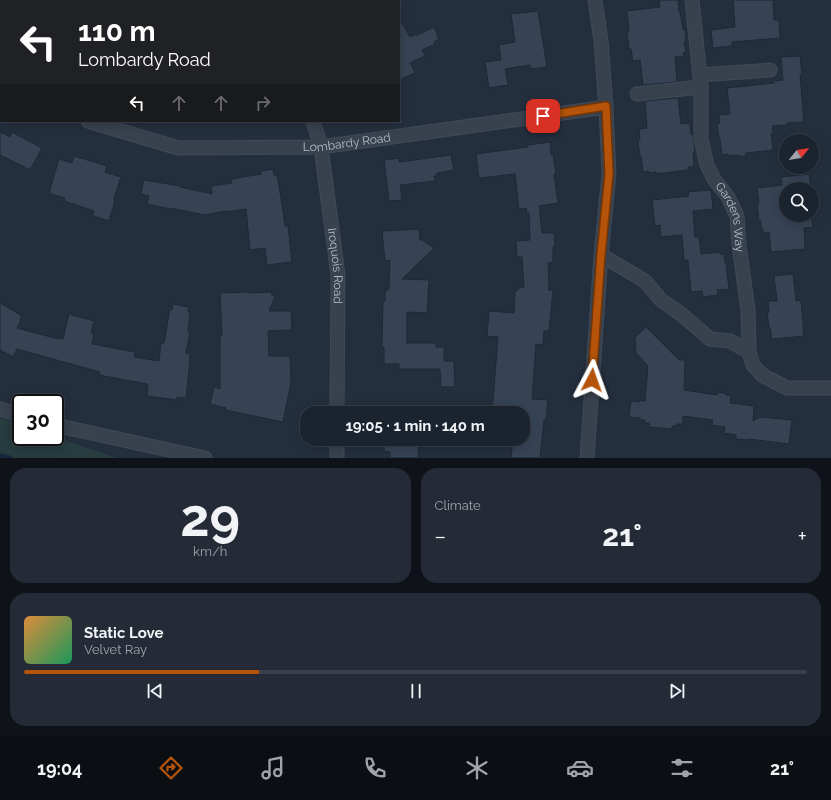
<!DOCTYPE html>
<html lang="en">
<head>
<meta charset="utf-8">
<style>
	:root { --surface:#1b232e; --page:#242b36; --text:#f1f3f6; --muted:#a0a4aa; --line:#39404a; --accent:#b45309 }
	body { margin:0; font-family:Raleway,sans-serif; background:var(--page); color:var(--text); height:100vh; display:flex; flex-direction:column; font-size:15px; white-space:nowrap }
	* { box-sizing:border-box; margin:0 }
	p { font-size:13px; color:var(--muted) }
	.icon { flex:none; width:22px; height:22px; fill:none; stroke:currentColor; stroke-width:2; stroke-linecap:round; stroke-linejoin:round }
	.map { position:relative; height:458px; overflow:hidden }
	.panel { display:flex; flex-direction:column; gap:10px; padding:10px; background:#0f1319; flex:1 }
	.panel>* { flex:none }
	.top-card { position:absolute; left:0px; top:0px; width:400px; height:122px; box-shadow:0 2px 10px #0003,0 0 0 1px var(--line); background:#202124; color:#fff; overflow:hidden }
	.needle { width:26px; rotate:60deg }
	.tools { position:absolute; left:779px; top:134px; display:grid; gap:8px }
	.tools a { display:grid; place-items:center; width:40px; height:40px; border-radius:50%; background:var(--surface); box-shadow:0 2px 10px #0003,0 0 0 1px var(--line); font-size:20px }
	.speed { position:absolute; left:12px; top:394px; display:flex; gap:8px; font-size:20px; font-weight:700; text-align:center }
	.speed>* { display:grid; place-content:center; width:52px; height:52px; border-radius:50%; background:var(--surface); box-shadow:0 2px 10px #0003,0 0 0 1px var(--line); line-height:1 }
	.speed .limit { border:2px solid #111; border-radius:6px; background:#fff; color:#111 }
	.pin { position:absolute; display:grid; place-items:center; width:34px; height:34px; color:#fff; margin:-17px; border-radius:8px; box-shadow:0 2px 6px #0006 }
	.me { position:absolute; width:44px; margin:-22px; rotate:4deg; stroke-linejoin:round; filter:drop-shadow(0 0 3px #0008) }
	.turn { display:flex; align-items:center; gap:14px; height:84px; padding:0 12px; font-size:18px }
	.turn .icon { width:52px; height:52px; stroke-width:2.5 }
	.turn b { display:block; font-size:28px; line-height:34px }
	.lanes { display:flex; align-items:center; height:38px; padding:0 12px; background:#0003; justify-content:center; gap:20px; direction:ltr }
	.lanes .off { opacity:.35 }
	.big { font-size:30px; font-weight:700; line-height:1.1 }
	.panel .tile { flex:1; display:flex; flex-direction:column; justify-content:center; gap:6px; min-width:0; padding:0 14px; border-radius:16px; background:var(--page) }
	.panel .dial { align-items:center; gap:0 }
	.dial b { font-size:52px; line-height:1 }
	.song { display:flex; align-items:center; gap:12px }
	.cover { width:48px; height:48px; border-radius:6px; background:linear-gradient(135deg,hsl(30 70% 55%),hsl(150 70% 35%)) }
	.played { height:4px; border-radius:2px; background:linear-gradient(90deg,var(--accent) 30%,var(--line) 30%) }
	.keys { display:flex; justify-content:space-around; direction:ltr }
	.heat { display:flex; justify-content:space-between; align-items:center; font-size:22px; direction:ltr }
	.panel .tiles { flex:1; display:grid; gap:10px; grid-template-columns:1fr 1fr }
	.tile:last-child { grid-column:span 2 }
	.trip { position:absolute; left:300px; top:406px; width:230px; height:40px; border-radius:16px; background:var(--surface); box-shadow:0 2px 10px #0003,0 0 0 1px var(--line); font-weight:700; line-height:40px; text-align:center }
	.tabs { display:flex; height:64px; justify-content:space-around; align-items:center; background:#0b0e12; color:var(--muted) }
	.tabs .icon { width:28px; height:28px }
	.tabs .selected { color:var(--accent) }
	.tabs b { font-size:18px; color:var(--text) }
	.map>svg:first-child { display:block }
	.green { fill:#263c3f }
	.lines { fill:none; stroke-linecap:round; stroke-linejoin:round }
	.stream { stroke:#17263c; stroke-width:5 }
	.building { fill:#364354; stroke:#1f2835 }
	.minor-casing { stroke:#414a57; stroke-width:15 }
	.minor { stroke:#38414e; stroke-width:13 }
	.route-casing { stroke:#753606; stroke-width:10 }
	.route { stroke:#b45309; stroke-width:7 }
	.labels { text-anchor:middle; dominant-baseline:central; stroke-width:4; stroke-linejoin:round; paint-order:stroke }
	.street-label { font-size:12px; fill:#b4bcc9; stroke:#1d2633 }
</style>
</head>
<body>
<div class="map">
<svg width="831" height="458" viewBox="0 0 831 458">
	<rect width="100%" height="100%" fill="#242f3e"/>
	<path class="green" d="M0 417 21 425V437H55L117 458H0Z"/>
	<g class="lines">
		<path class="stream" d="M0 456 10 458"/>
	</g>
	<path class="building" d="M659 0H678L679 12H680L683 30 685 29 686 42H684L686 53H683L684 56 675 57 677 82 643 85 640 60 633 61 631 49H629L627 32H629L627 11 660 7Z
		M733 0H773L774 20H779L780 38 732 42V46L713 48 711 30 735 27Z
		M538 11 547 67 531 69 530 65 505 69 508 85 489 88 485 62 501 60 499 45 515 42 511 14Z
		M399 17 410 37 416 34V36L434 27 439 39 434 42 435 44 422 50 425 56 410 63 415 73 399 80Z
		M800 56 802 75H800L804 122 787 123 788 125 772 126 773 134H771L773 150 746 153 745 156H739L738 155 728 156V154L722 155 720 139H719L717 123H720L719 115 730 114 727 88 774 83V81L783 80 781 57Z
		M678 98 681 124 690 123 691 135 693 134 695 152H693L694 167H688V170L656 174V172L649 173V171L643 172 641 156 640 157 638 140H640L639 129 647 128 645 101Z
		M0 132 10 137 12 132 42 148 30 170 0 155Z
		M550 142 551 155H553L556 174H554L558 203 539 206 542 233H554L555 247H553V262L548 263 549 266 548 267 549 286 548 290H553L549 331H544L543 345 536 344 532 399 548 400 546 420H544L540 458H511L513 439H523V413H492L498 337 487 336 489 311 514 313 515 292 521 287H524L522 257H517L516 241 530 240 529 213H527L526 208 519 209 515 174 479 178 476 154 528 147V145Z
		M451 155 454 170 437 173V176H434L435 181 400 185 402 200 389 201 384 160 399 158V162Z
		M74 156 107 166 105 172 121 177 115 195 114 201H115L109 221 93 216 94 211 64 201 65 198 49 193 59 159 72 163Z
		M273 169 274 175H277L282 204 285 226H288L292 262 267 265 265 248 250 250 246 209 226 212V211L205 215 170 208V209L147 204 149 196 141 194 144 180 180 186V187L212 194 211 186 232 183 231 179 261 174V171Z
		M809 174 811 189H786V215H811L813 227 804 228 805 249 771 252 769 232 763 233V229H761V221H759L757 204H759L757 188 782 185 781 177Z
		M711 190 713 209 693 211 695 237H699L701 254 720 252V254H724L725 263H726L729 289 717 290 718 295 703 297 702 291 691 292 688 260H684L682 235 661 237 660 225 655 226 652 200 689 196 688 192Z
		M419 229 420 240H422L434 248 402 279 429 280 427 313 407 312V343H436V347H444V361H454L455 387H441L440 369H399V364H384V347L382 348V343L383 301H385V291H387V289H389L390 260 385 261 382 231Z
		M793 274 796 301 801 300 804 336 772 339 770 327H769L767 312H769L768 301H777L774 276Z
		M249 292V293L271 292 272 295 275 297 269 311H291L292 330 268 331 269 356H290L291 382 283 422 225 410 226 408 210 404 214 387 220 389V336H222L220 293Z
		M0 303 22 316 20 319 21 320 17 328 58 339 59 338 63 339 69 314 94 321 91 333 94 334 92 344 135 352 134 357 159 361 161 343H164L170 309 172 310 173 304 189 307 188 312H190L188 331H190L186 353 190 354 189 369 186 398 177 397V400L147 396 148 385H146L147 384 99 375 100 372 17 349 13 357 0 350Z
		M646 327 679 360H685L684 390 717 395 719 392 724 393 726 395 731 396 730 403 754 406 753 421 760 417 792 420 789 444 749 439V440L736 439V435L724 433 725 427 712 425 713 420 683 416V424H677V426H672V429L649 427V423H645V420H640V418L629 417 631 401 640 402V400L645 401 648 366 636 353 635 338Z
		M384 439H419L418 458H390V452L384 451Z"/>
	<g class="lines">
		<defs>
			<g id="minor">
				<path d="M263 0 264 1"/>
				<path id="s1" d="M692 0 701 87V139L707 165 714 179 728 197 737 216 739 245 748 310 749 352"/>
				<path d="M0 75H1"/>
				<path d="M700 75 770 70"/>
				<path d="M637 94 701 87"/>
				<path id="s2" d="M88 121 178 148 321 147 606 107"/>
				<path id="s3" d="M313 121 321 147 338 275 337 413"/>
				<path d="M601 255 645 281 661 300 681 314 710 339 730 341 749 352 753 365 762 375 787 388H831"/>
				<path d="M0 409 21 415"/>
				<path d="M55 425 205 458"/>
				<path d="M337 458V439"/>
				<path d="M587 458 601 255 609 174 606 107 601 41 595 0"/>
			</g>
		</defs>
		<use href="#minor" class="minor-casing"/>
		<use href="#minor" class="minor"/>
	</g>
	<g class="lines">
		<defs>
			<path id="route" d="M543 116 606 106 609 174 601 255 592 380"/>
		</defs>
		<use href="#route" class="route-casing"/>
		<use href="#route" class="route"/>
	</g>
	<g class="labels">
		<g class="street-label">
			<text stroke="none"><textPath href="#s2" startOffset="263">Lombardy Road</textPath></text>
			<text stroke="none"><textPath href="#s1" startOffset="225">Gardens Way</textPath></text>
			<text stroke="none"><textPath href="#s3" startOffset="147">Iroquois Road</textPath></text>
		</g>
	</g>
</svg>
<div class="tools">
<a><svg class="needle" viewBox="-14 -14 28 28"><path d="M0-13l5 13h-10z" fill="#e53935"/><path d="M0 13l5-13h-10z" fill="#a0a4aa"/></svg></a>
<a><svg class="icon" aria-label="search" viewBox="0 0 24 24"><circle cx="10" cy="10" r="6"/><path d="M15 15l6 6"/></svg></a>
</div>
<div class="speed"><div class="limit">30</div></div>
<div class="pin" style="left:543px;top:116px;background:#d93025"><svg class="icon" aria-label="arrive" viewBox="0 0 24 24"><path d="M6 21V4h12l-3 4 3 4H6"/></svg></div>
<svg class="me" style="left:592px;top:380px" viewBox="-20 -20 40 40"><path d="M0-17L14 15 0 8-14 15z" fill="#b45309" stroke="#fff" stroke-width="4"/></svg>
<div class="trip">19:05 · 1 min · 140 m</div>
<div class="top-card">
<div class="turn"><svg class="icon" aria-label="left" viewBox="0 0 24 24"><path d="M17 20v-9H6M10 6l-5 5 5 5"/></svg><div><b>110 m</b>Lombardy Road</div></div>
<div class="lanes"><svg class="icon" aria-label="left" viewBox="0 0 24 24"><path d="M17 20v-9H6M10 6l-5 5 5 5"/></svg><svg class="icon off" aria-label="ahead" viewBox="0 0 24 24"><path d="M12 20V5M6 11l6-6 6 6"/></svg><svg class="icon off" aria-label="ahead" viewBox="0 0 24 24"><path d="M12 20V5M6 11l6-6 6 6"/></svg><svg class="icon off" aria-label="right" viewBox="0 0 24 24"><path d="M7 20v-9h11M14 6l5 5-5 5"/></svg></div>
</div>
</div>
<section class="panel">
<div class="tiles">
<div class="tile dial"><b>29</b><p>km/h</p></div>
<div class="tile"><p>Climate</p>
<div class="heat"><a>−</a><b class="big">21°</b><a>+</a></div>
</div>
<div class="tile">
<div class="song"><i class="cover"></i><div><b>Static Love</b><p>Velvet Ray</p></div></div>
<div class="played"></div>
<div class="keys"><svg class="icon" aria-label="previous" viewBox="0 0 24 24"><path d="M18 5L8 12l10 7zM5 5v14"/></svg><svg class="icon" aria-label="pause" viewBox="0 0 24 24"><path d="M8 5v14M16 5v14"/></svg><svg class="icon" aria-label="next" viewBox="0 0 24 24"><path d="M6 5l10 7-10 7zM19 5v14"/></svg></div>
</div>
</div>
</section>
<nav class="tabs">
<b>19:04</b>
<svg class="icon selected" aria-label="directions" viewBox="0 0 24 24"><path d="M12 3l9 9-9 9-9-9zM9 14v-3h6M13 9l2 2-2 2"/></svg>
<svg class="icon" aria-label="music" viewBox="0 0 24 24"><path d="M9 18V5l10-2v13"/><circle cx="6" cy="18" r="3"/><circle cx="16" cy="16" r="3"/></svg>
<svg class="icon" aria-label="phone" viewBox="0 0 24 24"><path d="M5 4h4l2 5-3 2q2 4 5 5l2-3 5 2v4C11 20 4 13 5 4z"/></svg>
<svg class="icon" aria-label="climate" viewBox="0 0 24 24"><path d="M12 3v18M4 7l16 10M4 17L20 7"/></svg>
<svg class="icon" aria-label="car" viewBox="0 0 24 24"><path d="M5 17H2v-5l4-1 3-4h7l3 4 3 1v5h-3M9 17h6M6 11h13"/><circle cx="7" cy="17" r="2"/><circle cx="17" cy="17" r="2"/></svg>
<svg class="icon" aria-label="filters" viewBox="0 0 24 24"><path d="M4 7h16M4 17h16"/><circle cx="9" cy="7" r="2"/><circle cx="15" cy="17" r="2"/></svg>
<b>21°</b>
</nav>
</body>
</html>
